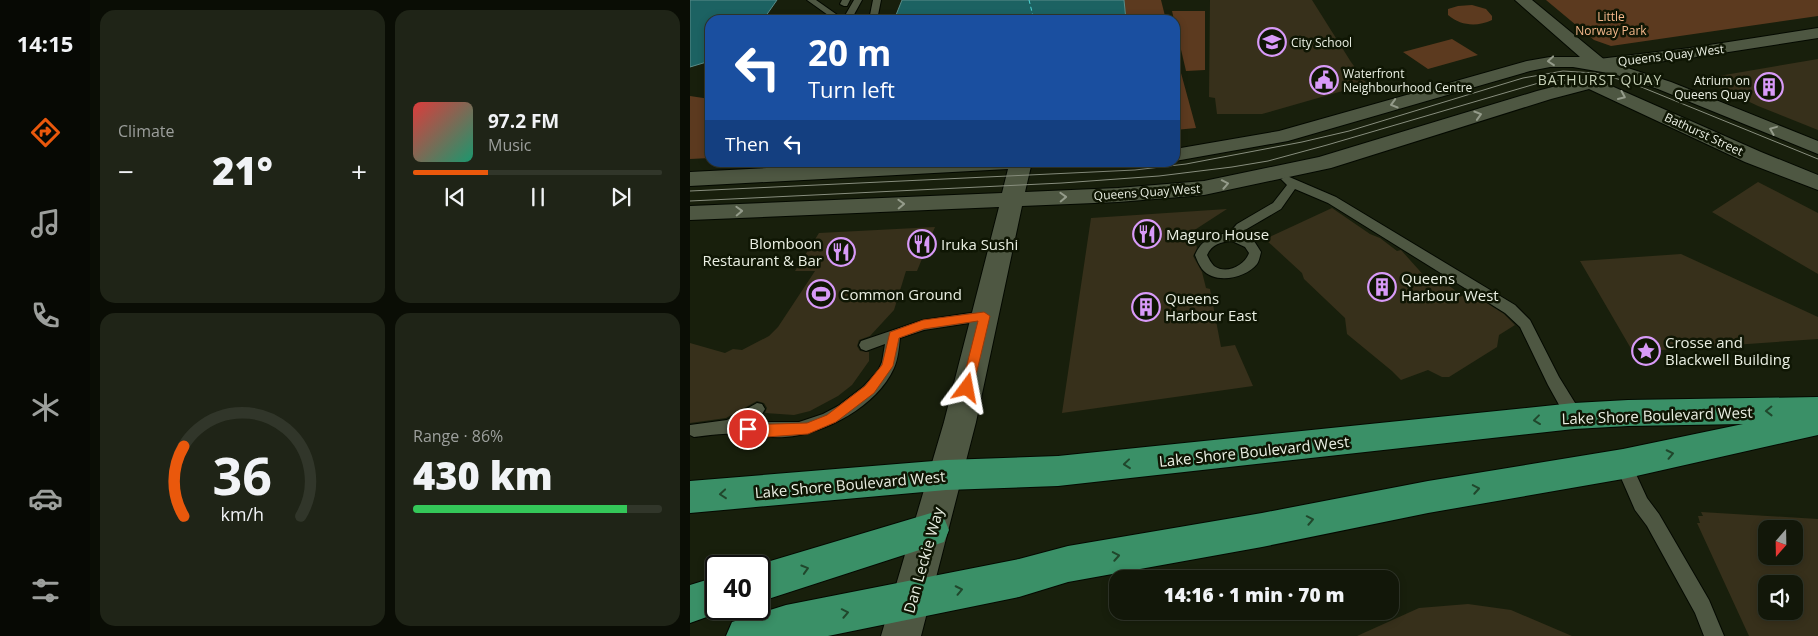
<!DOCTYPE html>
<html lang="en">
<head>
<meta charset="utf-8">
<style>
	:root { --surface:#121709; --page:#1f2417; --text:#f1f3f6; --muted:#9c9f9c; --line:#31362a; --accent:#ea580c }
	body { margin:0; font-family:"Open Sans",sans-serif; background:var(--page); color:var(--text); height:100vh; display:flex; flex-direction:column; font-size:19px; white-space:nowrap }
	* { box-sizing:border-box; margin:0 }
	p { font-size:16px; color:var(--muted) }
	.icon { flex:none; width:28px; height:28px; fill:none; stroke:currentColor; stroke-width:2; stroke-linecap:round; stroke-linejoin:round }
	.map { position:relative; flex:1; overflow:hidden }
	.panel { display:flex; flex-direction:column; gap:10px; padding:10px; background:#0a0d05; width:600px }
	.panel>* { flex:none }
	.hud { position:absolute; left:15px; top:15px; width:475px; height:152px; border-radius:15px; box-shadow:0 2px 8px #0003,0 0 0 1px var(--line); background:#1a4fa0; color:#fff; overflow:hidden }
	.needle { width:32px; rotate:200deg }
	.tools { position:absolute; left:1068px; top:520px; display:grid; gap:10px }
	.tools a { display:grid; place-items:center; width:45px; height:45px; border-radius:10px; background:var(--surface); box-shadow:0 2px 8px #0003,0 0 0 1px var(--line); font-size:25px }
	.speed { position:absolute; left:15px; top:555px; display:flex; gap:10px; font-size:25px; font-weight:700; text-align:center }
	.speed>* { display:grid; place-content:center; width:65px; height:65px; border-radius:50%; background:var(--surface); box-shadow:0 2px 8px #0003,0 0 0 1px var(--line); line-height:1 }
	.speed .limit { border:2px solid #111; border-radius:8px; background:#fff; color:#111 }
	.pin { position:absolute; display:grid; place-items:center; width:42px; height:42px; color:#fff; margin:-21px; border:2px solid #fff; border-radius:50%; box-shadow:0 1px 5px #0007 }
	.me { position:absolute; width:55px; margin:-28px; rotate:13deg; stroke-linejoin:round; filter:drop-shadow(0 0 4px #0008) }
	.turn { display:flex; align-items:center; gap:18px; height:105px; padding:0 20px; font-size:22px }
	.turn .icon { width:65px; height:65px; stroke-width:2.5 }
	.turn b { display:block; font-size:35px; line-height:42px }
	.then { display:flex; align-items:center; height:48px; padding:0 20px; background:#0003; gap:10px; font-size:19px }
	.big { font-size:38px; font-weight:800; line-height:1.1 }
	.panel .card { flex:1; display:flex; flex-direction:column; justify-content:center; gap:8px; min-width:0; padding:0 18px; border-radius:15px; background:var(--page) }
	.panel .dial { align-items:center; gap:0 }
	.dial svg { height:130px; overflow:visible; fill:none; stroke:var(--line); stroke-width:7; stroke-linecap:round; text-anchor:middle }
	.dial text { fill:var(--text); stroke:none }
	.song { display:flex; align-items:center; gap:15px }
	.cover { width:60px; height:60px; border-radius:8px; background:linear-gradient(135deg,hsl(0 70% 55%),hsl(160 70% 35%)) }
	.played { height:5px; border-radius:2px; background:linear-gradient(90deg,var(--accent) 30%,var(--line) 30%) }
	.keys { display:flex; justify-content:space-around; direction:ltr }
	.heat { display:flex; justify-content:space-between; align-items:center; font-size:28px; direction:ltr }
	.charge { height:8px; border-radius:4px; background:linear-gradient(90deg,#34c759 86%,var(--line) 0) }
	.panel .tiles { flex:1; display:grid; gap:10px; grid-template-columns:repeat(2,1fr) }
	.trip { position:absolute; left:419px; top:570px; width:290px; height:50px; border-radius:15px; background:var(--surface); box-shadow:0 2px 8px #0003,0 0 0 1px var(--line); font-weight:800; line-height:50px; text-align:center }
	main { display:flex; flex:1; min-height:0 }
	.tabs { display:flex; flex-direction:column; width:90px; justify-content:space-around; align-items:center; background:#070904; color:var(--muted) }
	.tabs .icon { width:35px; height:35px }
	.tabs .current { color:var(--accent) }
	.tabs b { font-size:22px; color:var(--text) }
	.map>svg:first-child { display:block }
	.green { fill:#5c3a1f }
	.water { fill:#1c6262; stroke:#5a8c89 }
	.lines { fill:none; stroke-linecap:round; stroke-linejoin:round }
	.ferry { stroke:#50d5d5; stroke-width:1; stroke-dasharray:4 3; stroke-linecap:butt }
	.building { fill:#37301b; fill-rule:evenodd }
	.service-casing { stroke:#040900; stroke-width:2 }
	.minor-casing { stroke:#040900; stroke-width:2 }
	.tertiary-casing { stroke:#040900; stroke-width:2 }
	.trunk-casing { stroke:#040900; stroke-width:2 }
	.service { fill:#4e5742; fill-rule:evenodd }
	.minor { fill:#4e5742; fill-rule:evenodd }
	.tertiary { fill:#4e5742; fill-rule:evenodd }
	.trunk { fill:#3a9067; fill-rule:evenodd }
	.tram { stroke:#888e7e; stroke-width:1 }
	.oneway { stroke:#949b8a }
	.oneway2 { stroke:#20472c }
	.route { fill:#ea580c; stroke:#983908 }
	.labels { text-anchor:middle; dominant-baseline:central; stroke-width:5; stroke-linejoin:round; paint-order:stroke }
	.far-park-label { font-size:12px; fill:#f5b88c; stroke:#0f1604 }
	.far-poi-label { font-size:12px; fill:#eaefe3; stroke:#0f1604; text-anchor:start }
	.far-street-label { font-size:12px; fill:#eaefe3; stroke:#0f1604 }
	.far-neighbourhood-label { font-size:14px; letter-spacing:1px; fill:#c5cfb6; stroke:#0f1604 }
	.poi-label { font-size:15px; fill:#eaefe3; stroke:#0f1604; text-anchor:start }
	.street-label { font-size:15px; fill:#eaefe3; stroke:#0f1604 }
</style>
</head>
<body>
<main>
<nav class="tabs">
<b>14:15</b>
<svg class="icon current" aria-label="directions" viewBox="0 0 24 24"><path d="M12 3l9 9-9 9-9-9zM9 14v-3h6M13 9l2 2-2 2"/></svg>
<svg class="icon" aria-label="music" viewBox="0 0 24 24"><path d="M9 18V5l10-2v13"/><circle cx="6" cy="18" r="3"/><circle cx="16" cy="16" r="3"/></svg>
<svg class="icon" aria-label="phone" viewBox="0 0 24 24"><path d="M5 4h4l2 5-3 2q2 4 5 5l2-3 5 2v4C11 20 4 13 5 4z"/></svg>
<svg class="icon" aria-label="climate" viewBox="0 0 24 24"><path d="M12 3v18M4 7l16 10M4 17L20 7"/></svg>
<svg class="icon" aria-label="car" viewBox="0 0 24 24"><path d="M5 17H2v-5l4-1 3-4h7l3 4 3 1v5h-3M9 17h6M6 11h13"/><circle cx="7" cy="17" r="2"/><circle cx="17" cy="17" r="2"/></svg>
<svg class="icon" aria-label="filters" viewBox="0 0 24 24"><path d="M4 7h16M4 17h16"/><circle cx="9" cy="7" r="2"/><circle cx="15" cy="17" r="2"/></svg>
</nav>
<section class="panel">
<div class="tiles">
<div class="card"><p>Climate</p>
<div class="heat"><a>−</a><b class="big">21°</b><a>+</a></div>
</div>
<div class="card">
<div class="song"><i class="cover"></i><div><b>97.2 FM</b><p>Music</p></div></div>
<div class="played"></div>
<div class="keys"><svg class="icon" aria-label="previous" viewBox="0 0 24 24"><path d="M18 5L8 12l10 7zM5 5v14"/></svg><svg class="icon" aria-label="pause" viewBox="0 0 24 24"><path d="M8 5v14M16 5v14"/></svg><svg class="icon" aria-label="next" viewBox="0 0 24 24"><path d="M6 5l10 7-10 7zM19 5v14"/></svg></div>
</div>
<div class="card dial"><svg viewBox="0 0 100 80">
<path d="M14 69A42 42 0 1 1 86 69"/>
<path d="M14 69A42 42 0 0 1 14 26" stroke="#ea580c"/>
<text x="50" y="56" font-size="32" font-weight="700">36</text>
<text x="50" y="72" font-size="11">km/h</text>
</svg></div>
<div class="card"><p>Range · 86%</p><b class="big">430 km</b><div class="charge"></div></div>
</div>
</section>
<div class="map">
<svg width="1128" height="636" viewBox="0 0 1128 636">
	<rect width="100%" height="100%" fill="#181f0c"/>
	<path class="green" d="M434 0H471L476 20H436Z
		M856 0H1128V16L921 46 904 40Z
		M782 5 796 9 802 16V20C787 27 771 26 758 15V9L768 6Z
		M482 11H515V70L496 71Z
		M762 39 788 55 738 69 713 52Z
		M485 51 506 128 485 130Z
		M0 96 20 99V158L0 159Z"/>
	<path class="water" d="M0 0H87L73 20H20V61L0 67Z
		M212 0H434L436 20H204Z"/>
	<g class="lines">
		<path class="ferry" d="M339 0 344 20"/>
	</g>
	<path class="building" d="M520 0H622L661 62 677 84 572 114H527L525 98 519 97Z
		M1128 59V130L1068 106 1011 79Z
		M1068 182 1128 213V274L1022 212Z
		M642 208 680 234 690 238 707 251 711 250 737 279 744 274 775 298 780 296 787 302H795L814 314 825 325 809 335 807 347 759 377H752L738 370 711 380 702 371 657 334 655 318 614 279 612 273 575 239Z
		M537 209 503 231 507 248 503 256 512 272 516 288 520 289 531 347 545 345 563 386 372 413 401 218Z
		M245 227 227 271H216L204 310 180 336 169 340 167 346 170 351 179 352V361L162 385 148 396 120 411 104 415 75 413 77 408 74 403 67 401 36 418 0 423V343L35 353 43 349 52 350 79 336 88 327 125 271H105L129 233Z
		M991 254 1128 317V339L943 352 890 261Z
		M1011 512 1128 519V636H1059L1007 523H1010L1008 516H1013ZM1076 529H1104V556H1076ZM1076 584H1104V611H1076Z
		M778 604 821 610 882 636H667L729 608Z"/>
	<g class="lines">
		<defs>
			<path id="service" d="M117 0H126L153 19 164 0H172L161 20H145Z
				M152 0H160L157 6H154L150 4Z
				M183 0H191L187 20H179Z
				M597 176 646 197 825 305 840 320 869 377 890 411 892 416 890 421 884 423 878 421 858 385 830 327 815 313 638 203 605 189 591 209 555 230 551 236 564 241 571 252C570 256 569 261 567 264 556 278 525 285 512 269 509 265 507 260 505 255 512 239 523 235 539 233L547 224 583 203 597 185 591 179ZM542 241 555 247 559 253C555 265 537 275 524 266 521 263 519 259 517 255 522 244 531 242 542 241Z
				M294 311 299 312 301 316 299 320 234 330 210 338C209 348 208 359 204 368 187 406 135 434 95 437 78 438 60 435 42 434 30 433 16 436 4 437L0 435V425L37 420 67 403 72 404 75 409 72 414 60 422H109L133 414 148 406 173 387 188 371 192 362 195 344 176 351 171 349 169 345 171 341 233 320Z
				M933 457 939 459 957 498 969 514 1019 600 1034 636H1014L1005 613 957 526 945 510 925 464 927 459Z"/>
			<path id="minor" d="M1128 28V38L1000 58 909 69 903 68 900 64 903 60 909 59 1000 48Z"/>
			<path id="tertiary" d="M825 0H842L916 61 981 82 1128 141V154L968 89 924 74 883 67H860L840 71 598 141 485 161V149L589 131 837 61 860 57H890Z
				M901 77 1071 152 1128 175V190L1055 162 899 89 861 99 641 168 514 195 428 202 332 206 286 422 231 636H191L254 422 309 207 0 220V206L312 193 318 169 0 186V172L192 162H342L335 192 428 188 514 181 629 157 847 91Z"/>
			<path id="trunk" d="M1128 397V435L933 479 738 513 572 547 378 582 329 597 138 636H36L42 622 96 605 329 559 378 546 572 513 738 481 933 449 1053 424 938 426 884 429 368 486 256 490 0 513V481L256 460 368 456 884 403 938 400Z
				M241 513 254 518 259 530 254 542 69 602V566H64Z
				M26 577V609H39L0 623V585Z"/>
		</defs>
		<use href="#service" class="service-casing"/>
		<use href="#minor" class="minor-casing"/>
		<use href="#tertiary" class="tertiary-casing"/>
		<use href="#trunk" class="trunk-casing"/>
		<use href="#service" class="service"/>
		<use href="#minor" class="minor"/>
		<use href="#tertiary" class="tertiary"/>
		<use href="#trunk" class="trunk"/>
		<path class="tram" d="M0 191 445 170 496 164 612 142 659 131 833 78 873 71 905 73 939 82 1128 159
			M0 201 372 183 469 176 542 167 578 161 637 145 852 82 890 79 921 84"/>
	</g>
	<defs><path id="oneway-chevron" d="M-2-3.5L2.5 0L-2 3.5" fill="none" stroke-width="1.6" stroke-linecap="round" stroke-linejoin="round" transform="scale(1.25)"/></defs>
	<g class="oneway">
		<use href="#oneway-chevron" transform="translate(861 61) rotate(175)"/>
		<use href="#oneway-chevron" transform="translate(932 96) rotate(24)"/>
		<use href="#oneway-chevron" transform="translate(704 104) rotate(164)"/>
		<use href="#oneway-chevron" transform="translate(788 115) rotate(-17)"/>
		<use href="#oneway-chevron" transform="translate(1083 130) rotate(-158)"/>
		<use href="#oneway-chevron" transform="translate(535 184) rotate(-11)"/>
		<use href="#oneway-chevron" transform="translate(373 197) rotate(-2)"/>
		<use href="#oneway-chevron" transform="translate(211 204) rotate(-2)"/>
		<use href="#oneway-chevron" transform="translate(49 211) rotate(-2)"/>
	</g>
	<g class="oneway2">
		<use href="#oneway-chevron" transform="translate(1079 411) rotate(179)"/>
		<use href="#oneway-chevron" transform="translate(847 420) rotate(173)"/>
		<use href="#oneway-chevron" transform="translate(980 454) rotate(-12)"/>
		<use href="#oneway-chevron" transform="translate(437 464) rotate(174)"/>
		<use href="#oneway-chevron" transform="translate(786 489) rotate(-10)"/>
		<use href="#oneway-chevron" transform="translate(33 494) rotate(175)"/>
		<use href="#oneway-chevron" transform="translate(620 520) rotate(-11)"/>
		<use href="#oneway-chevron" transform="translate(426 556) rotate(-10)"/>
		<use href="#oneway-chevron" transform="translate(115 569) rotate(-17)"/>
		<use href="#oneway-chevron" transform="translate(269 590) rotate(-12)"/>
		<use href="#oneway-chevron" transform="translate(155 613) rotate(-11)"/>
	</g>
	<path class="route" d="M294 312 300 316 282 392H273L271 388 288 321 234 329 209 338 203 366 184 393 146 422 118 434 76 437 53 433 51 429 53 425 117 423 137 415 175 386 192 365 200 332 233 320Z"/>
	<defs>
		<symbol id="school-ring" viewBox="-11 -11 22 22"><circle r="9.5" fill="#0f1604" stroke="#d89af8" stroke-width="1.5"/><path d="M0-5L7-2L0 1L-7-2ZM-4 1L0 2.5L4 1V4Q0 6-4 4Z" fill="#d89af8"/></symbol>
		<symbol id="civic-ring" viewBox="-11 -11 22 22"><circle r="9.5" fill="#0f1604" stroke="#d89af8" stroke-width="1.5"/><path d="M-.6-6.5H3V-4.5H.6V-3L4-1V1h2V6H-6V1h2V-1L-.6-3ZM-1.2 2.5V6h2.4V2.5Z" fill="#d89af8"/></symbol>
		<symbol id="building-ring" viewBox="-11 -11 22 22"><circle r="9.5" fill="#0f1604" stroke="#d89af8" stroke-width="1.5"/><path d="M-4-6H4V6H1V3H-1V6H-4ZM-2.5-4.3h1.7v1.8h-1.7ZM.8-4.3h1.7v1.8H.8ZM-2.5-1h1.7V.8h-1.7ZM.8-1h1.7V.8H.8Z" fill="#d89af8"/></symbol>
		<symbol id="restaurant-ring" viewBox="-11 -11 22 22"><circle r="9.5" fill="#0f1604" stroke="#d89af8" stroke-width="1.5"/><path d="M-5-6h1v4h1v-4h1v4h1v-4h1v5L-1.5 .5V6h-2V.5L-5-1ZM5-6V6H3V1.5H1.5Q1.5-4 5-6Z" fill="#d89af8"/></symbol>
		<symbol id="stadium-ring" viewBox="-11 -11 22 22"><circle r="9.5" fill="#0f1604" stroke="#d89af8" stroke-width="1.5"/><path d="M0-5a6.5 5 0 1 0 0 10a6.5 5 0 1 0 0-10ZM-3.5-1.8h7v3.6h-7Z" fill="#d89af8"/></symbol>
		<symbol id="sight-ring" viewBox="-11 -11 22 22"><circle r="9.5" fill="#0f1604" stroke="#d89af8" stroke-width="1.5"/><path d="M0-6L1.8-2.2L6-1.7L2.9 1.2L3.7 5.4L0 3.3L-3.7 5.4L-2.9 1.2L-6-1.7L-1.8-2.2Z" fill="#d89af8"/></symbol>
	</defs>
	<g fill-rule="evenodd">
		<use href="#school-ring" x="566" y="26" width="32" height="32"/>
		<use href="#civic-ring" x="618" y="64" width="32" height="32"/>
		<use href="#building-ring" x="1063" y="71" width="32" height="32"/>
		<use href="#restaurant-ring" x="441" y="218" width="32" height="32"/>
		<use href="#restaurant-ring" x="216" y="228" width="32" height="32"/>
		<use href="#restaurant-ring" x="135" y="236" width="32" height="32"/>
		<use href="#building-ring" x="676" y="271" width="32" height="32"/>
		<use href="#stadium-ring" x="115" y="278" width="32" height="32"/>
		<use href="#building-ring" x="440" y="291" width="32" height="32"/>
		<use href="#sight-ring" x="940" y="335" width="32" height="32"/>
	</g>
	<g class="labels">
		<g class="far-park-label">
			<text x="921" y="16">Little<tspan x="921" dy="14">Norway Park</tspan></text>
		</g>
		<g class="far-poi-label">
			<text x="601" y="42">City School</text>
			<text x="653" y="73">Waterfront<tspan x="653" dy="14">Neighbourhood Centre</tspan></text>
			<text x="1060" y="80" text-anchor="end">Atrium on<tspan x="1060" dy="14">Queens Quay</tspan></text>
		</g>
		<g class="far-street-label">
			<text transform="translate(981 55) rotate(-7)">Queens Quay West</text>
			<text transform="translate(1014 134) rotate(25)">Bathurst Street</text>
			<text transform="translate(457 192) rotate(-4)">Queens Quay West</text>
		</g>
		<g class="far-neighbourhood-label">
			<text x="910" y="79">BATHURST QUAY</text>
		</g>
		<g class="poi-label">
			<text x="476" y="234">Maguro House</text>
			<text x="132" y="243" text-anchor="end">Blomboon<tspan x="132" dy="17">Restaurant &amp; Bar</tspan></text>
			<text x="251" y="244">Iruka Sushi</text>
			<text x="711" y="278">Queens<tspan x="711" dy="17">Harbour West</tspan></text>
			<text x="150" y="294">Common Ground</text>
			<text x="475" y="298">Queens<tspan x="475" dy="17">Harbour East</tspan></text>
			<text x="975" y="342">Crosse and<tspan x="975" dy="17">Blackwell Building</tspan></text>
		</g>
		<g class="street-label">
			<text transform="translate(967 415) rotate(-2)">Lake Shore Boulevard West</text>
			<text transform="translate(564 451) rotate(-6)">Lake Shore Boulevard West</text>
			<text transform="translate(160 484) rotate(-5)">Lake Shore Boulevard West</text>
			<text transform="translate(233 560) rotate(-74)">Dan Leckie Way</text>
		</g>
	</g>
</svg>
<div class="tools">
<a><svg class="needle" viewBox="-14 -14 28 28"><path d="M0-13l5 13h-10z" fill="#e53935"/><path d="M0 13l5-13h-10z" fill="#9c9f9c"/></svg></a>
<a><svg class="icon" aria-label="sound" viewBox="0 0 24 24"><path d="M4 9h4l5-4v14l-5-4H4zM17 9q2 3 0 6"/></svg></a>
</div>
<div class="speed"><div class="limit">40</div></div>
<div class="pin" style="left:58px;top:429px;background:#d93025"><svg class="icon" aria-label="arrive" viewBox="0 0 24 24"><path d="M6 21V4h12l-3 4 3 4H6"/></svg></div>
<svg class="me" style="left:277px;top:388px" viewBox="-20 -20 40 40"><path d="M0-17L14 15 0 8-14 15z" fill="#ea580c" stroke="#fff" stroke-width="4"/></svg>
<div class="trip">14:16 · 1 min · 70 m</div>
<div class="hud">
<div class="turn"><svg class="icon" aria-label="left" viewBox="0 0 24 24"><path d="M17 20v-9H6M10 6l-5 5 5 5"/></svg><div><b>20 m</b>Turn left</div></div>
<div class="then">Then<svg class="icon" aria-label="left" viewBox="0 0 24 24"><path d="M17 20v-9H6M10 6l-5 5 5 5"/></svg></div>
</div>
</div>
</main>
</body>
</html>
